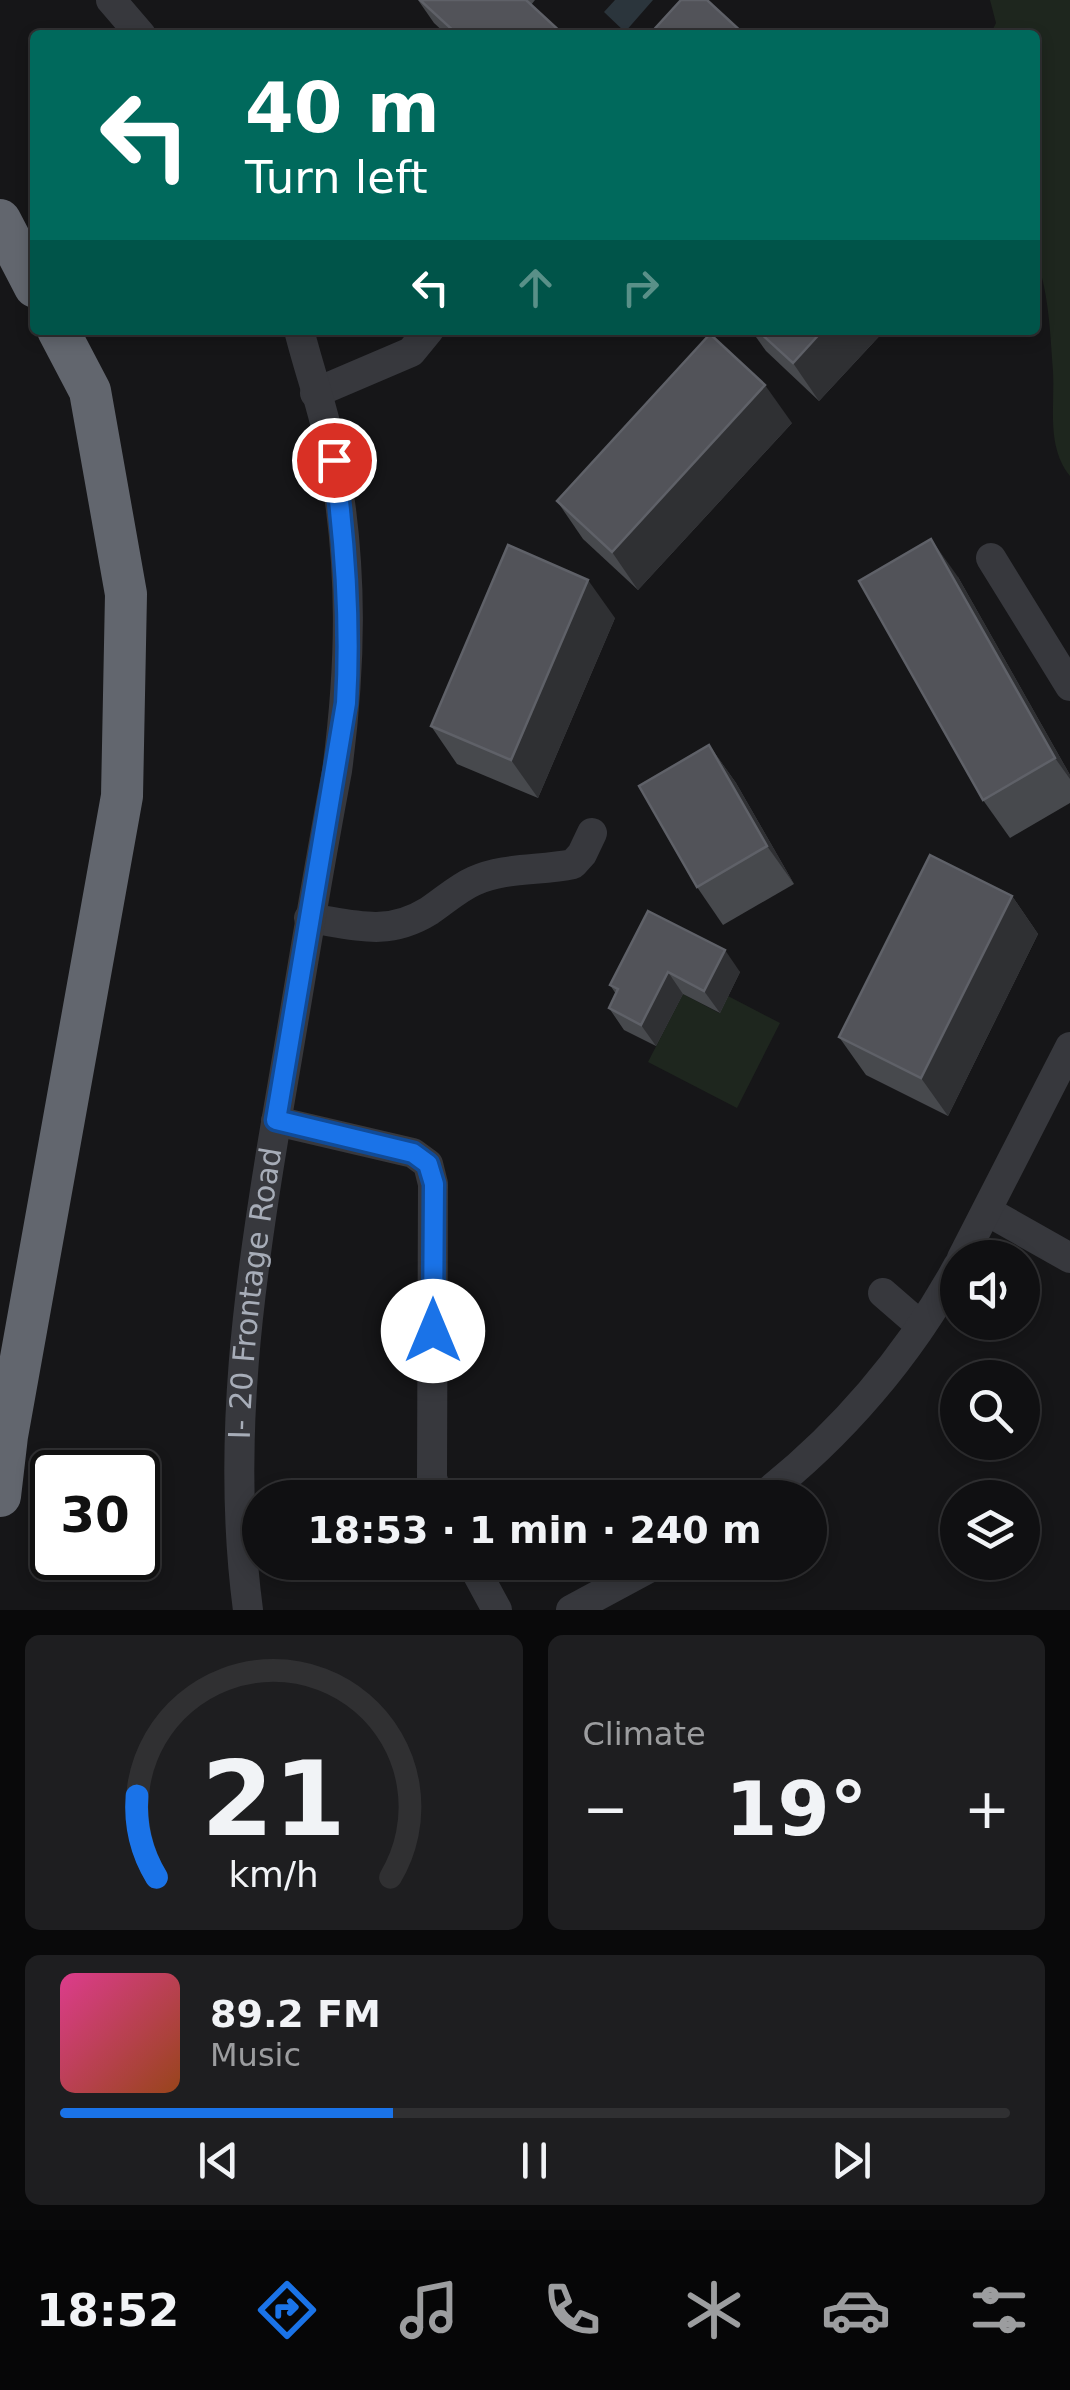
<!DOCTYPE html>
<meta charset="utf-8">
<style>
:root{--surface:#101012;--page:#1e1e20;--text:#f1f3f6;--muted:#9c9d9f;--line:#303032;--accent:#1a73e8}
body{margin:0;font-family:"DejaVu Sans",sans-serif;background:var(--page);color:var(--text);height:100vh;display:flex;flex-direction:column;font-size:38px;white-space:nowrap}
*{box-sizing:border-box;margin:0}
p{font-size:32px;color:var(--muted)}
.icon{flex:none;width:55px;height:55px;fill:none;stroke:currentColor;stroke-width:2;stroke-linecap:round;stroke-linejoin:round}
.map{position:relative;height:1610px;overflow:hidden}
.details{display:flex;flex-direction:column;gap:25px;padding:25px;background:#09090a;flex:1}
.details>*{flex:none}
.guide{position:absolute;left:30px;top:30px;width:1010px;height:305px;border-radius:10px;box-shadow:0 5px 15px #0003,0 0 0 2px var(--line);background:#00695c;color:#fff;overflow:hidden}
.fabs{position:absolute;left:940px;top:1240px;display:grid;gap:20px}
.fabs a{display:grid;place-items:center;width:100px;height:100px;border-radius:50%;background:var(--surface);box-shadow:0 5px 15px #0003,0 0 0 2px var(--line);font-size:50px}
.speed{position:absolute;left:30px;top:1450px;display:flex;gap:20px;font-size:50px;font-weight:700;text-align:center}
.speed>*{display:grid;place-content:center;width:130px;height:130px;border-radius:50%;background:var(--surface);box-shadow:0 5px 15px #0003,0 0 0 2px var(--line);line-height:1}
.speed .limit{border:5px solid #111;border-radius:15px;background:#fff;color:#111}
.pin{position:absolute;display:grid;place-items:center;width:85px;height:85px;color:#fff;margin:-42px;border:5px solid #fff;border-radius:50%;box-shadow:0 2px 10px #0007}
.me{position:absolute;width:110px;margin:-55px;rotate:0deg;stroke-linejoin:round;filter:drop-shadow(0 0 8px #0008)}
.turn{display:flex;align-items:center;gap:35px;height:210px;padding:0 50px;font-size:45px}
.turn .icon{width:130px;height:130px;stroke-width:2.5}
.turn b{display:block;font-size:70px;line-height:85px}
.lanes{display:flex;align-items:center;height:95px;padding:0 50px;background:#0003;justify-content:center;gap:50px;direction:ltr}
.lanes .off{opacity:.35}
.big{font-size:75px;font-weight:600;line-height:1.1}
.details .widget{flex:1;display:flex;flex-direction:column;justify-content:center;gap:15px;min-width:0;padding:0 35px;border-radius:15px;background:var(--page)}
.details .dial{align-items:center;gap:0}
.dial svg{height:260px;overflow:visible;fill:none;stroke:var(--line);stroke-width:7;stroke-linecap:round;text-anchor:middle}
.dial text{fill:var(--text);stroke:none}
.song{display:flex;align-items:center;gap:30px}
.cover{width:120px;height:120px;border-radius:15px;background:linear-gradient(135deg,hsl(330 70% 55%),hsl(20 70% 35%))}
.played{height:10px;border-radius:5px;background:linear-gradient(90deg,var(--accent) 35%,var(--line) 35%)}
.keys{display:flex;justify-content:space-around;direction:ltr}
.heat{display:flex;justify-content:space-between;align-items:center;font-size:55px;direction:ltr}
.details .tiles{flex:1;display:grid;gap:25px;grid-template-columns:1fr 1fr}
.widget:last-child{grid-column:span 2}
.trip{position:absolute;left:242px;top:1480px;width:585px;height:100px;border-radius:50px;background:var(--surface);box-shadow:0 5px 15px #0003,0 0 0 2px var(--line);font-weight:600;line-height:100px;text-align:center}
.menu{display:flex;height:160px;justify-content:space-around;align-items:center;background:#060607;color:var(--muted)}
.menu .icon{width:70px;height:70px}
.menu .selected{color:var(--accent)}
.menu b{font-size:45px;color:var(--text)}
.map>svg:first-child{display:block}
.green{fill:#1e261e}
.water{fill:#2b353c}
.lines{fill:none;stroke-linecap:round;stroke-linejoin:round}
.minor{stroke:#37383d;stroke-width:30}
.highway{stroke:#62666e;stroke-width:42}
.wall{fill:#47494d}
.shaded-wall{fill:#2f3033}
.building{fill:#525359;stroke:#5f6168;stroke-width:2.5}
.route-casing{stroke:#114b97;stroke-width:25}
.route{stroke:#1a73e8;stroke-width:18}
.labels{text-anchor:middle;stroke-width:10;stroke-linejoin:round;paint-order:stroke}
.street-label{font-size:30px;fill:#a7adb8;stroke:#111113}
</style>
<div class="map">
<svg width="1070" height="1610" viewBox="0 0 1070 1610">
<rect width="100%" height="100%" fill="#161618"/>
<g class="green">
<path d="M990 0H1070V476C1046 446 1055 407 1053 371 1050 331 1049 292 1035 255V35H990L996 23Z"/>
<polygon points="683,994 719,1013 728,996 780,1023 737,1108 648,1062"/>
</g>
<polygon class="water" points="615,0 653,0 625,32 604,12"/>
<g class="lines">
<g class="minor">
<polyline points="111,0 141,35"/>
<polyline points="315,393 411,352 429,330"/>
<polyline points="991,558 1070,686"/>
<path d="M309 918C355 925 387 937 429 911 444 901 458 888 474 881 505 867 540 871 573 864L582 854 592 833"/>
<polyline points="276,1121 413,1153 428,1164 433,1184 432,1478 439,1498"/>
<polyline points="987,1211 1070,1258"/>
<polyline points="962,1258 1070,1047"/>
<polyline points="883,1293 921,1326"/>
<path d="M760 1498C840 1436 909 1356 958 1266"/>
<polyline points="471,1562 497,1610"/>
<path id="s1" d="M248 1610C226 1444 249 1281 277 1117 297 1002 315 886 337 771 351 666 353 569 334 464 327 419 310 374 299 330"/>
<polyline points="571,1610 660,1562"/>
</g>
<g class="highway">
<polyline points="0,220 35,287"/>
<polyline points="0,1496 7,1436 122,796 126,594 90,391 58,330"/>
</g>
</g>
<g class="wall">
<polygon points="418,0 535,0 531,5 564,35 447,35 434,23"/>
<polygon points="751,330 885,330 819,401 766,351"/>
<polygon points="792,423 638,590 583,539 557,501"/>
<polygon points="958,577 1070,775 1070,803 1010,838 983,800"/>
<polygon points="615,618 538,798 457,764 431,726"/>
<polygon points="709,745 736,783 794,884 723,925 697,887"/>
<polygon points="1012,896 1038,934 948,1116 866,1075 839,1037"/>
<polygon points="648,911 740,972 720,1013 683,994 656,1046 624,1030 609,1008 616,994 610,985"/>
</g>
<g class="shaded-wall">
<polygon points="823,330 885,330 819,401 793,363"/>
<polygon points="765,385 792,423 638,590 612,552"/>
<polygon points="931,539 958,577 1070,775 1070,779 1055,758"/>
<polygon points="588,580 615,618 538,798 511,760"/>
<polygon points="709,745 736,783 794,884 767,846"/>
<polygon points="1012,896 1038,934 948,1116 921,1078"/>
<polygon points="725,950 740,972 720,1013 704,991"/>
<polygon points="668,972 683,994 656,1046 641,1025"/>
</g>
<g class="building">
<polygon points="420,0 526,0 564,35 458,35"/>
<polygon points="681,0 707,0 745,35 649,35"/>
<polygon points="757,330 823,330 793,363"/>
<polygon points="710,334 765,385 612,552 557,501"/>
<polygon points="931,539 1055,758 983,800 859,581"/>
<polygon points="508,545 588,580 511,760 431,726"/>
<polygon points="709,745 767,846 697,887 639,786"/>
<polygon points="930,855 1012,896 921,1078 839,1037"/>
<polygon points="648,911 725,950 704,991 668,972 641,1025 609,1008 618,989 610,985"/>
</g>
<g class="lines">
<defs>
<path id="route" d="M334 460C345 542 351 621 346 703L276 1120 413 1153 428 1164 434 1184 433 1331"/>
</defs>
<use href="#route" class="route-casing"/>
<use href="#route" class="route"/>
</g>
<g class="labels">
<g class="street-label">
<text dy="10" stroke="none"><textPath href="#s1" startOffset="318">I- 20 Frontage Road</textPath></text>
</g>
</g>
</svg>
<div class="fabs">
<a><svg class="icon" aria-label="sound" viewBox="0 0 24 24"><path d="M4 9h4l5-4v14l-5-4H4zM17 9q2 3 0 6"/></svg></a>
<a><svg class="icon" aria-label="search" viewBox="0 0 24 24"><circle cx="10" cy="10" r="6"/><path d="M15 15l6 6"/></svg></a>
<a><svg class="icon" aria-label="layers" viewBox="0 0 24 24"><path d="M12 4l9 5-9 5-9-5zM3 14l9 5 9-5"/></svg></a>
</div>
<div class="speed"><div class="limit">30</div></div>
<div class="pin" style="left:334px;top:460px;background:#d93025"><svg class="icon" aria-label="arrive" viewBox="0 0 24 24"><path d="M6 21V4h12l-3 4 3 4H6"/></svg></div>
<svg class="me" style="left:433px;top:1331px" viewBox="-20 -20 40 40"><circle r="19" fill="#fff"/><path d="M0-13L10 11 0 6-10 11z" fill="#1a73e8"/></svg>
<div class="trip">18:53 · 1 min · 240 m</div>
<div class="guide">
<div class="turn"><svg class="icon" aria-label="left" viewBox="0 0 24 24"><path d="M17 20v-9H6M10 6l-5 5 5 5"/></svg><div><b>40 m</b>Turn left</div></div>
<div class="lanes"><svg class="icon" aria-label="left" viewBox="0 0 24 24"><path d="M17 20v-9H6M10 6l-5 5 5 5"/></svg><svg class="icon off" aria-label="ahead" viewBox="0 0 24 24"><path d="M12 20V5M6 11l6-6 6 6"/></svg><svg class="icon off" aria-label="right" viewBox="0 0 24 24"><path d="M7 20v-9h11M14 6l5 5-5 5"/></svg></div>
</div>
</div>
<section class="details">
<div class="tiles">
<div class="widget dial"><svg viewBox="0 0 100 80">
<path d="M14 69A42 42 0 1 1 86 69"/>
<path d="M14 69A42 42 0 0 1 8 44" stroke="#1a73e8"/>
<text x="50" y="56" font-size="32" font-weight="700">21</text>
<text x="50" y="72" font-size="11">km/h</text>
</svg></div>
<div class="widget"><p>Climate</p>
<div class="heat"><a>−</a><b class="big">19°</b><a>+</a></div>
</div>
<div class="widget">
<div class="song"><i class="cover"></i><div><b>89.2 FM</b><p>Music</p></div></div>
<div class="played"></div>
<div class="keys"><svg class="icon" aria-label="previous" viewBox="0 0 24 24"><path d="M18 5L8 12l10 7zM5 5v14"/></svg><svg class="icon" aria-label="pause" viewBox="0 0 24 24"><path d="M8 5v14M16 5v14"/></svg><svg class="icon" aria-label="next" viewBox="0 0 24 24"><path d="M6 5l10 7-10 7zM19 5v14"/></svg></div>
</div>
</div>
</section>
<nav class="menu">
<b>18:52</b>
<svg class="icon selected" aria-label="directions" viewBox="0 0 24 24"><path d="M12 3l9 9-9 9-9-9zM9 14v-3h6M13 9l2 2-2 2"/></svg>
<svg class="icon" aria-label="music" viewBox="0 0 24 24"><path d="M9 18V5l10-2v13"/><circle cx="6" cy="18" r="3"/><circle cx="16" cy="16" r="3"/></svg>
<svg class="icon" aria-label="phone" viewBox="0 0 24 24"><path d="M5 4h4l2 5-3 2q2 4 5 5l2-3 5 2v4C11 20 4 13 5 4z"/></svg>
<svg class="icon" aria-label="climate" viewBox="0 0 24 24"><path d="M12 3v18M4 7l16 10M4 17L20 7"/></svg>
<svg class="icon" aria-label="car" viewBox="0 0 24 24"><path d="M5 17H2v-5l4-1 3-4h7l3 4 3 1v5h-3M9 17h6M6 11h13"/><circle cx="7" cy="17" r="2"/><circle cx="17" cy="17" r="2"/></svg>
<svg class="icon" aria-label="filters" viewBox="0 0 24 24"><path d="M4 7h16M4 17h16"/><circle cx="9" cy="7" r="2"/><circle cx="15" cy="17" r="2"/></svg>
</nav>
